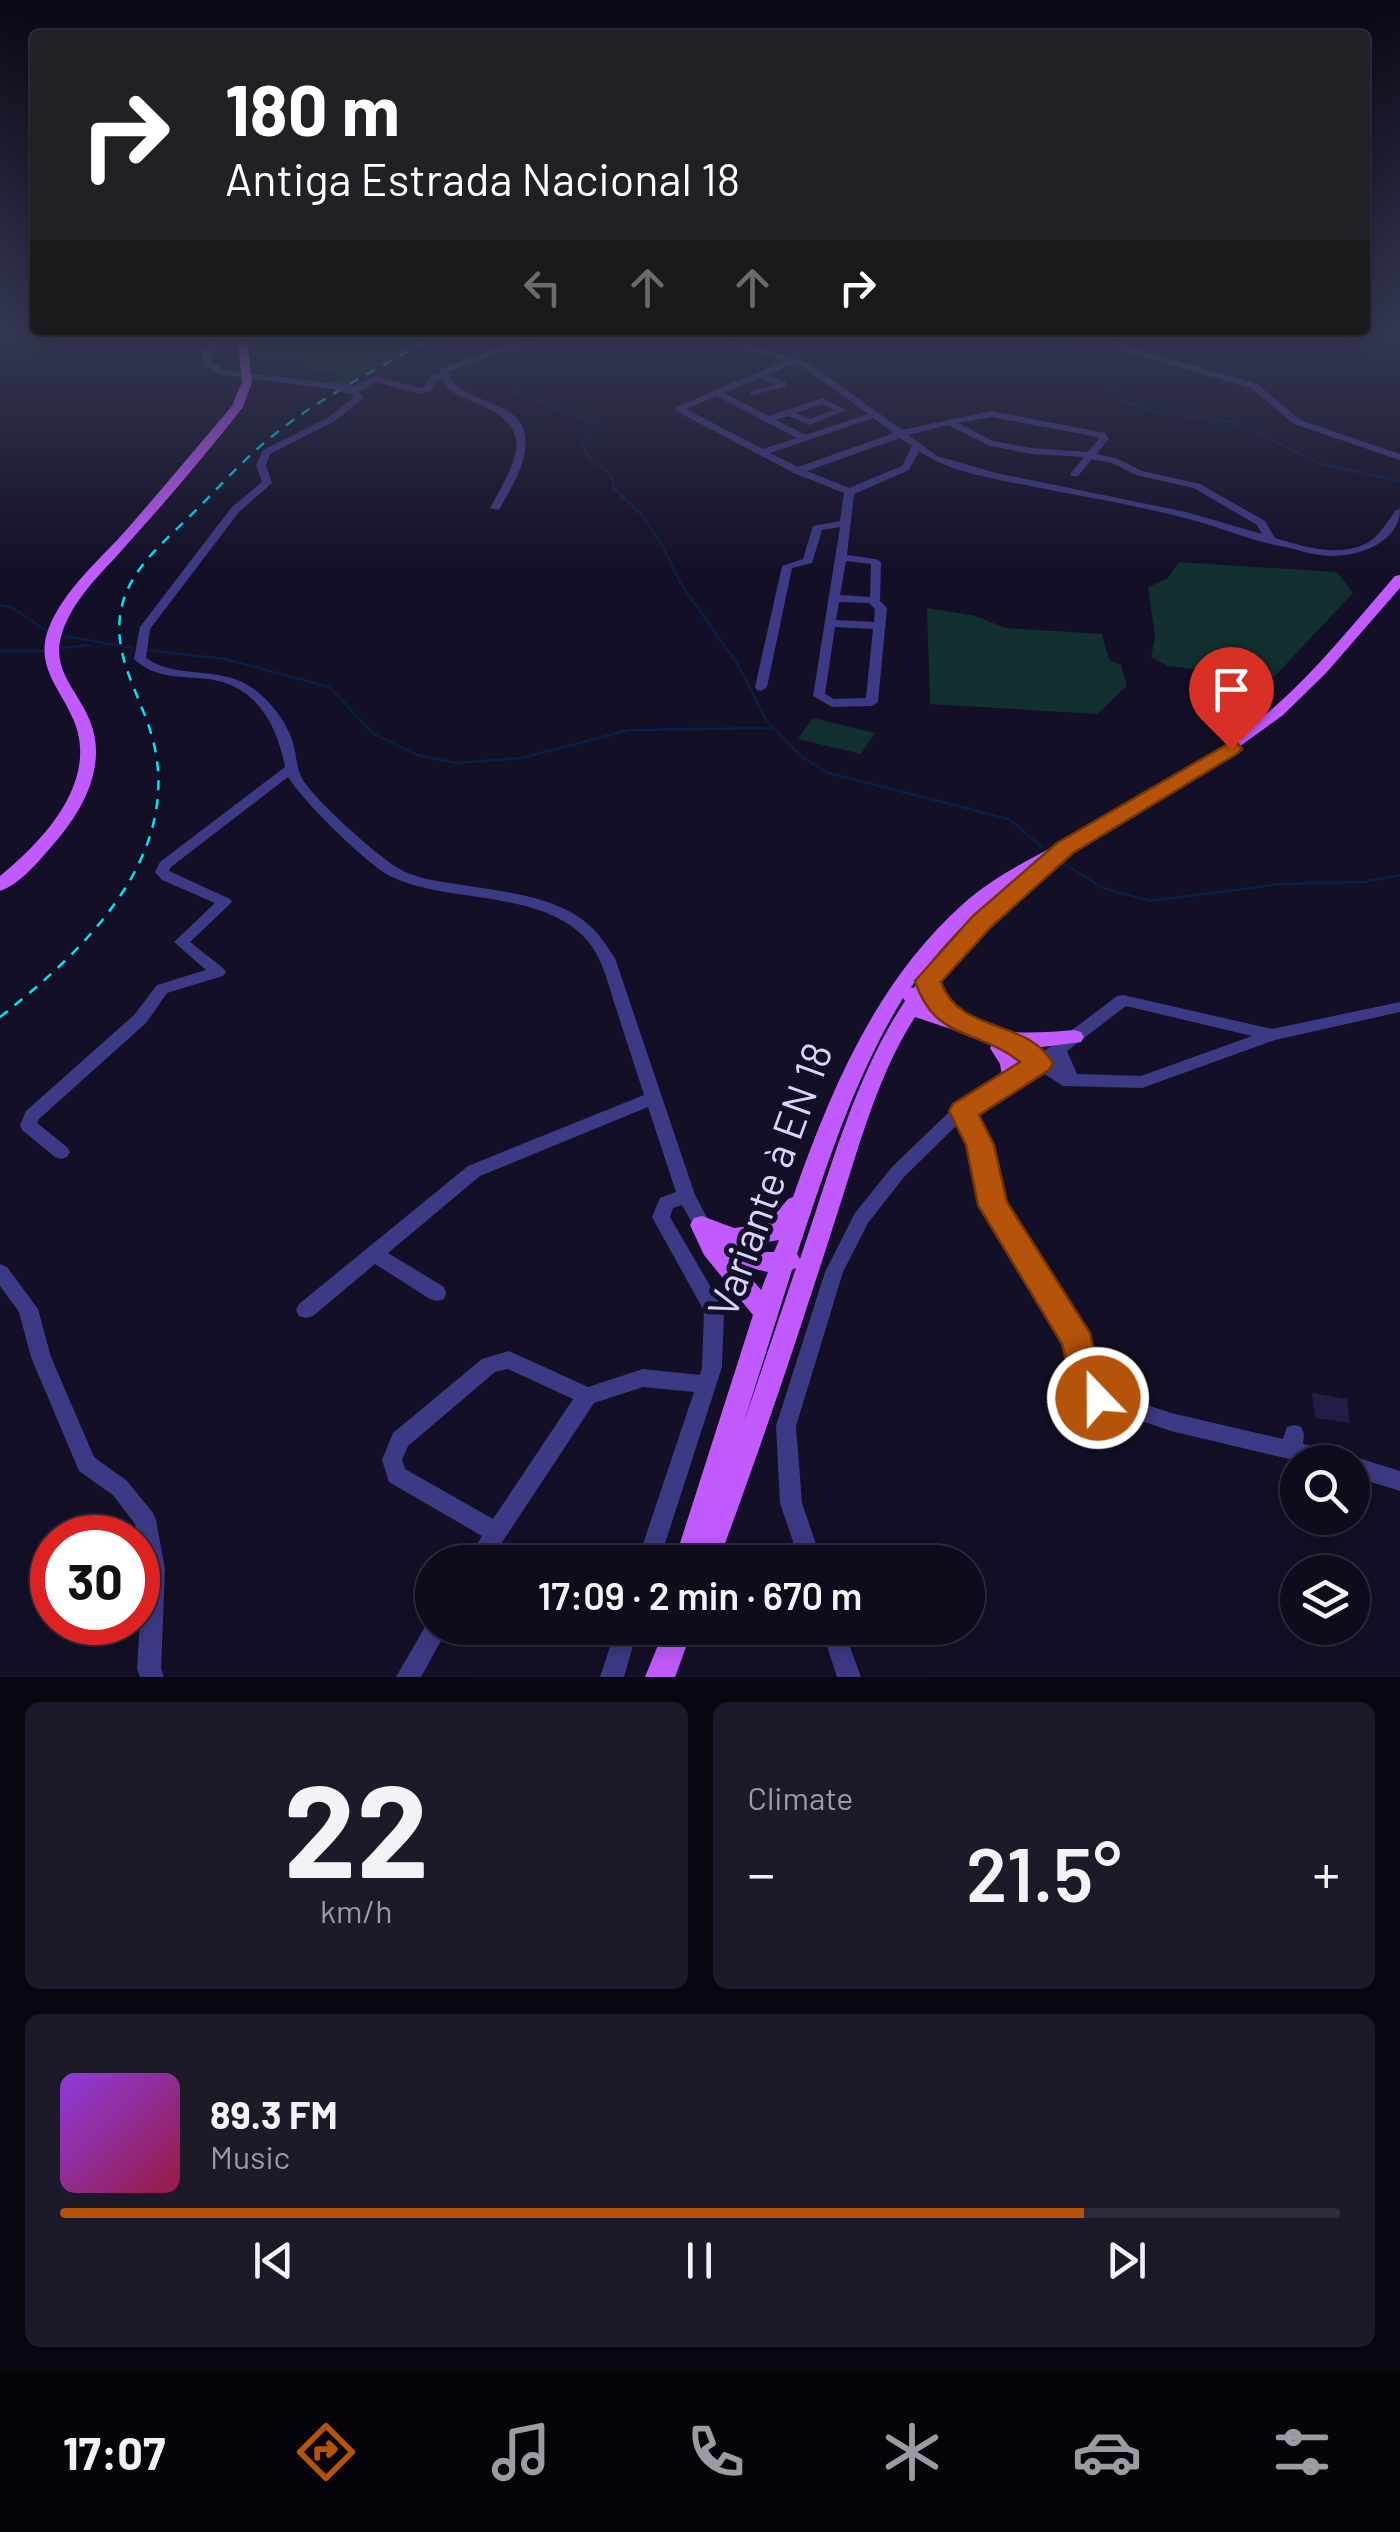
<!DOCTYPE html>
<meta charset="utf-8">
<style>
:root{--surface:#0e0b1c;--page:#1c1929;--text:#f1f3f6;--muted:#9b9ba3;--line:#2e2b3b;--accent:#b45309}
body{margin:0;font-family:Barlow,sans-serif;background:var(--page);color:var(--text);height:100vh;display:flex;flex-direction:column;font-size:38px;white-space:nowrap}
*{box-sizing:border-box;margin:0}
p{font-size:32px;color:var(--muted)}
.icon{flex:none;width:55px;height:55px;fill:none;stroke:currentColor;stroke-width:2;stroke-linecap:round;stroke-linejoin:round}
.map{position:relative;height:1677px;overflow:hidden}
.details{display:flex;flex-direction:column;gap:25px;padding:25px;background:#08060f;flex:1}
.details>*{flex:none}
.hud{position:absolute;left:30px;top:30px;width:1340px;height:305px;border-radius:10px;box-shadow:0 5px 25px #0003,0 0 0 2px var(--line);background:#202124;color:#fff;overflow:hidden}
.tools{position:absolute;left:1280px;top:1445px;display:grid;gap:20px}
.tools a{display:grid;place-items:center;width:90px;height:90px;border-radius:50%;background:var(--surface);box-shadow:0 5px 25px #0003,0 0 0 2px var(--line);font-size:50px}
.speed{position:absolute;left:30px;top:1515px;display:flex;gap:20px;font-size:50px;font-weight:700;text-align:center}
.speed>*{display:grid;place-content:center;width:130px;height:130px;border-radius:50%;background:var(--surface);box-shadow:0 5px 25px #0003,0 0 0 2px var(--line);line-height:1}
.speed .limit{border:15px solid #d22;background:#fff;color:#111}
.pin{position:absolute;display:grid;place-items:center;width:85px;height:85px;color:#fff;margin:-102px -42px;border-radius:50% 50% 50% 0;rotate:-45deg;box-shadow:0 0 10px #0007}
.pin .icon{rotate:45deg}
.me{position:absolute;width:110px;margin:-55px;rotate:338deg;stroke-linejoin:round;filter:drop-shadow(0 0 8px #0008)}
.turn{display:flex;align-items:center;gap:35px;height:210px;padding:0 30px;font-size:45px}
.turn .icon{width:130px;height:130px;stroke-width:2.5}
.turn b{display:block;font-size:70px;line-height:85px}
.lanes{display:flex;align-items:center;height:95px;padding:0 30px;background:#0003;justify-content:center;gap:50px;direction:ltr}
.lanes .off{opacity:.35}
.big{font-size:75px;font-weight:600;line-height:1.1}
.details .card{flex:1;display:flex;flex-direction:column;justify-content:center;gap:15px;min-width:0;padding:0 35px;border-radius:15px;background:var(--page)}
.details .dial{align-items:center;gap:0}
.dial b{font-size:130px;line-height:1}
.song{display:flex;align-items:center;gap:30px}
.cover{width:120px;height:120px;border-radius:15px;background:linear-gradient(135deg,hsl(270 70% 55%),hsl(340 70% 35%))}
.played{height:10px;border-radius:5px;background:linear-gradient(90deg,var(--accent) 80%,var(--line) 80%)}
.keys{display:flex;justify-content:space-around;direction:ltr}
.heat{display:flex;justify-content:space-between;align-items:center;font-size:55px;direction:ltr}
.details .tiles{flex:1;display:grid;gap:25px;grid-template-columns:1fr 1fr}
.card:last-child{grid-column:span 2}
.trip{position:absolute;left:415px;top:1545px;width:570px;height:100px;border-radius:50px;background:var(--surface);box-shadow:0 5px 25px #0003,0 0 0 2px var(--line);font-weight:600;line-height:100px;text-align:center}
.menu{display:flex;height:160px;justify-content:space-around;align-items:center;background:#06040b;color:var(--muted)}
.menu .icon{width:70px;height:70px}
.menu .selected{color:var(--accent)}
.menu b{font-size:45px;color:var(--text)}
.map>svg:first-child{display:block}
.green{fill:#12302f}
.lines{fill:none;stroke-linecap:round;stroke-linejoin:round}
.stream{stroke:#0a1f44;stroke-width:2.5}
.building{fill:#241b47}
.minor{fill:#3d3a85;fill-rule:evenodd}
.major{fill:#c25bff;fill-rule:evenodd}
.rail{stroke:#00e5ff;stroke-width:2.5;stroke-dasharray:10 9;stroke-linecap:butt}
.minor-bridge{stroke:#3d3a85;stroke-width:9}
.route{fill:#b45309;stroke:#753606;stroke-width:2.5}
.labels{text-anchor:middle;stroke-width:10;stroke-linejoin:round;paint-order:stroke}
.near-street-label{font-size:42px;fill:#d9d4ff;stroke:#130f26}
</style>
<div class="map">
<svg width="1400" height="1677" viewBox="0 0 1400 1677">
<rect width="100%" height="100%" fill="#130f26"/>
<g class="green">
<polygon points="249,335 416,344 345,385 331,383 340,374 309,368 293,359 252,356"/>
<polygon points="1179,562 1337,572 1353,593 1272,679 1168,666 1151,657 1155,637 1148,587 1167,579"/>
<polygon points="927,608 976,616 1005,628 1102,634 1109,660 1121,665 1127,686 1097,714 930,704"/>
<polygon points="813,718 875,733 861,754 798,739"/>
</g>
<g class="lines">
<g class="stream">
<polyline points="503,335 514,353 514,391 595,424 581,444 590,458 611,475 614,488 640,513 660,541 681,584 738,665 766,720 802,757 828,773 1009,819 1042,847"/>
<polyline points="1029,335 1087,368 1125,402 1157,412 1233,422 1322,464 1400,481"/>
<polyline points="0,605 13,608 50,633"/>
<polyline points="64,636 132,648"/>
<polyline points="61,648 90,645"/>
<polyline points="147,650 225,659 329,687 374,734 417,755 456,763 522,758 629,730 772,728"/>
<polyline points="0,651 43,651"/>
<polyline points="1061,862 1103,888 1150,901 1279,884 1363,882 1400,875"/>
</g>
</g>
<polygon class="building" points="1312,1393 1347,1399 1350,1423 1315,1418"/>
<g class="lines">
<g class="minor">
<polygon points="215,335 223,335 209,354 213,362 223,370 339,384 343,387 339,390 218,374 206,365 201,354"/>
<path d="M552 335H568L503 352 448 372C455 389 468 393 484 400 496 405 511 410 519 421 538 448 512 486 499 510L490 508C517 458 539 428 473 402 460 396 448 392 442 379L436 380 431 391 421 394 376 382 359 392 363 397 362 399 335 421 270 454 266 465 272 483 239 512 150 629 146 658C180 682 225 662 260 694 274 706 288 725 293 743 297 756 296 769 303 780 316 801 376 855 398 868 414 878 436 881 456 884 502 892 564 895 597 933 604 941 609 950 615 958L695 1195 711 1225 708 1230 702 1232 696 1230 682 1205 673 1208 670 1217 724 1310 722 1367 659 1562H637L694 1392 643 1387 594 1403 489 1562H466L482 1536 389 1482 382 1460 393 1433 482 1359 509 1351 588 1387 643 1369 700 1375 702 1367 704 1311 652 1217 660 1198 676 1192 648 1107 480 1176 388 1253 444 1287 446 1293 444 1299 437 1301 430 1299 375 1264 313 1316 306 1318 299 1316 296 1310 299 1304 468 1166 644 1095C635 1066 625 1037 616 1008 608 984 603 958 586 939 540 889 450 904 392 877 367 865 303 801 288 777L171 867 169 871 230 899 232 902 190 942 223 968 226 972 223 976 167 993 146 1023 39 1119 37 1123 67 1147 70 1152 67 1157 61 1159 55 1157 22 1130 20 1125 26 1111 134 1015 157 985 206 970 174 942 215 903 162 880 155 872 160 862 285 767C277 724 256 685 208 679 182 676 155 679 134 659L140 627 231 508 262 482 256 465 263 450 329 417 354 397 349 390 350 388 375 376 421 388 424 387 430 376 440 374V369L497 348ZM508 1369 573 1399 493 1519 405 1469 402 1460 408 1446 495 1372Z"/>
<path d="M702 335H716L809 363 902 430 991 411 1105 433 1109 439 1096 454 1118 459 1142 471 1200 484 1265 521 1275 538C1303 546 1334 557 1363 545 1378 539 1387 522 1396 510L1400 509C1400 542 1360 556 1332 556 1313 556 1298 549 1280 546 1249 540 1217 526 1185 518 1131 504 1075 495 1020 484 989 478 945 470 919 451L909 470 854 494 847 555 876 559 881 562 880 601 887 608 878 702 872 706 832 707 813 696 840 527 822 530 812 563 792 568 767 687 761 691 757 690 755 687 782 566 803 559 813 526 840 521 844 493 794 473 676 411V407L785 361ZM793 364 803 367 868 414 806 435 776 420 788 416 810 425 846 410 823 398 769 416 724 393 760 378 775 384 750 392V396L786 386V382L767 375ZM717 396 797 438 763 449 686 409ZM822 404 834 410 810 419 796 413ZM991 417 1098 437 1099 439 1088 452 1032 448 993 441 958 423ZM873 418 894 433 798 467 770 453ZM948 425 990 446 1032 454 1084 457 1070 474 1072 476H1078L1092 459 1112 463 1136 475 1194 488 1257 525 1262 534 1186 512 996 473 937 456 908 435ZM900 438 912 446 902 466 849 488 807 471ZM846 561 871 564 870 597 840 595ZM839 602 869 603 875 609 874 622 836 620ZM835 627 873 629 866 698 834 699 825 694Z"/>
<polygon points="1118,335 1129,335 1121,340 1131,348 1257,384 1300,420 1400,454 1400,460 1294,424 1251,388 1125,352 1111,340"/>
<path d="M1123 995 1272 1029 1400 1002V1012L1275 1040 1142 1088 1063 1086 1040 1071 973 1114 989 1145 1002 1204 1028 1250 1061 1291 1088 1343 1094 1377 1105 1391 1171 1413 1283 1439 1287 1427 1294 1425 1301 1427 1304 1434 1303 1444 1340 1452 1348 1458 1352 1456 1400 1471V1491L1352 1476V1462H1302L1171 1431 1091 1404 1075 1380 1068 1344 1047 1303 1014 1260 984 1205 971 1145 960 1122 904 1177 868 1223 843 1272 796 1426 802 1503 822 1562H800L780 1503 776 1426 825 1272 855 1213 892 1167 950 1111 1034 1059 1117 996ZM1126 1006 1252 1036 1141 1076 1077 1074 1067 1051Z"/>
<polygon points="0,1264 7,1267 38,1309 51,1357 94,1457 127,1481 153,1513 156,1520 165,1569 161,1669 164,1677 140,1677 137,1669 143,1569 135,1524 113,1495 79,1471 31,1357 19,1312 0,1286"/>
<polygon points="432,1619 432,1628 448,1628 421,1677 396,1677 429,1620"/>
<polygon points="616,1628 638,1628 624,1677 600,1677"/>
<polygon points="821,1628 843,1628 861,1677 837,1677"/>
</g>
<g class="major">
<path d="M237 335H247L252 382 243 407C207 453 169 498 130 541 107 568 79 592 65 625 45 672 82 690 93 730 105 773 79 816 51 847 38 862 20 884 0 891V876C43 841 99 782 74 721 61 689 35 667 48 630 63 590 100 560 128 528 163 488 197 447 232 406L242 382Z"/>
<path d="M1400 575V588L1326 673 1283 715 1196 778 1064 855 944 973 938 982C956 1041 1025 1034 1074 1030L1081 1032 1084 1037 1081 1042 1034 1048 1050 1063 1047 1068 1040 1071 1014 1054C1021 1064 1025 1077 1018 1088L1011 1091 1004 1088 1000 1064 990 1048 993 1043 915 1017C874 1081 856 1159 832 1230 796 1342 759 1453 718 1562H674L753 1315 704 1255 690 1225 694 1218 702 1216 734 1228 767 1224 788 1199 793 1197C831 1089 876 982 963 904 993 877 1030 859 1066 840 1099 822 1133 803 1165 784 1202 761 1238 738 1271 710 1317 670 1355 622 1395 576ZM1019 880 930 963 914 988 911 987C942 946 975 908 1019 880ZM903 998 905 1001C854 1078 830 1172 800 1259L797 1254C827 1165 854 1078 903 998ZM779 1240 774 1252H762L741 1246ZM741 1266 768 1272 761 1290ZM796 1268 743 1425 792 1270Z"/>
<polygon points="665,1628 693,1628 675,1677 645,1677"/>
</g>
<path class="rail" d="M0 1017C85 950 187 853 151 733 138 690 109 650 123 602 133 567 163 543 188 518 217 490 243 459 275 434 325 394 383 366 438 335"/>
<polyline class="minor-bridge" points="339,387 353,390"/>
</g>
<linearGradient id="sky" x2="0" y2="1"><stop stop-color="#0a0815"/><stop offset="0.59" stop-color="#333752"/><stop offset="1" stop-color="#333752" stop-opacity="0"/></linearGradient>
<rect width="1400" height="570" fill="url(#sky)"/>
<path class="route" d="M1231 742 1238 744 1242 749 1238 753 1073 853 991 927 941 982C959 1034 1027 1018 1053 1063L1049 1070 979 1115 994 1145 1007 1202 1090 1333 1100 1375 1115 1398 1110 1409 1098 1413 1086 1409 1073 1391 1062 1344 978 1205 966 1145 949 1111 953 1104 1020 1062C978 1028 935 1042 915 981L973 916 1057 843Z"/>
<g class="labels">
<g class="near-street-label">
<text transform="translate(770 1180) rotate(-70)" y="15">Variante à EN 18</text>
</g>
</g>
</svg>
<div class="tools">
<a><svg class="icon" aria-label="search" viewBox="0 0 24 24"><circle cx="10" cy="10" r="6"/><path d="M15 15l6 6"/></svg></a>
<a><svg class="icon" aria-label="layers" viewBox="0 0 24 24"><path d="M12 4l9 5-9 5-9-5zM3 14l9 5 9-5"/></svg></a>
</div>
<div class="speed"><div class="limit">30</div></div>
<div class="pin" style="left:1231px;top:749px;background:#d93025"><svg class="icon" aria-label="arrive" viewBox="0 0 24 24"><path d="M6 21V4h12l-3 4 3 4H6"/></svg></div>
<svg class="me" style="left:1098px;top:1398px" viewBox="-20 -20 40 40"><circle r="17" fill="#b45309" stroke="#fff" stroke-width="3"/><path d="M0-11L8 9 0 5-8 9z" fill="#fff"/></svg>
<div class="trip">17:09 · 2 min · 670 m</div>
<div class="hud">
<div class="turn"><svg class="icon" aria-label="right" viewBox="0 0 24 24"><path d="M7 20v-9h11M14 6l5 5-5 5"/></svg><div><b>180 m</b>Antiga Estrada Nacional 18</div></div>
<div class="lanes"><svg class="icon off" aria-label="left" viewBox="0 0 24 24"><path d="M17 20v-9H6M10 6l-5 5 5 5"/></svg><svg class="icon off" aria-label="ahead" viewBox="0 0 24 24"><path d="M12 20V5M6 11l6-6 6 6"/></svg><svg class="icon off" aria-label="ahead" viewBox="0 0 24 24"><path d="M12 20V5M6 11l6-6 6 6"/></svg><svg class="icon" aria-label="right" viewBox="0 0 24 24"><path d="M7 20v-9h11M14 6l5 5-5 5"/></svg></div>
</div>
</div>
<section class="details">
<div class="tiles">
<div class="card dial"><b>22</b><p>km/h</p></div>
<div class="card"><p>Climate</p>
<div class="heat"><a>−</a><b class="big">21.5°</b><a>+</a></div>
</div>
<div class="card">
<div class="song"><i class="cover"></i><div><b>89.3 FM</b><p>Music</p></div></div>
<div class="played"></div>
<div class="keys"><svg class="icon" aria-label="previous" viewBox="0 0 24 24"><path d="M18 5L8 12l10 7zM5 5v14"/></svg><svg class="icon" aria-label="pause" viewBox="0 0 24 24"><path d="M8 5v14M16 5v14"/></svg><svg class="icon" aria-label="next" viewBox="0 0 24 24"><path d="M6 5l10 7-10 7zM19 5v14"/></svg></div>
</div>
</div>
</section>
<nav class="menu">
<b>17:07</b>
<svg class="icon selected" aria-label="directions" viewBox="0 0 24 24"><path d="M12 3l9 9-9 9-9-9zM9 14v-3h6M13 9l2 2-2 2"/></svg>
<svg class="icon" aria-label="music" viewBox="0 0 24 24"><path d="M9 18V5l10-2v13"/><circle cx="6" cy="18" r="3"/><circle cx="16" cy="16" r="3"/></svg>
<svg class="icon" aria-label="phone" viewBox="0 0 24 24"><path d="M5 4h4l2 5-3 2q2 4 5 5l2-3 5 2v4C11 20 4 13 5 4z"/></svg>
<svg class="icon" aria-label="climate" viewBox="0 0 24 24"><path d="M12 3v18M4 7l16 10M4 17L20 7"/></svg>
<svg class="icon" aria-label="car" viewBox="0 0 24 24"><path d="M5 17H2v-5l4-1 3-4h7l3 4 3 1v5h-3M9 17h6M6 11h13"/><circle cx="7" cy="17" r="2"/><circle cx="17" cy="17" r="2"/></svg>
<svg class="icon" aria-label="filters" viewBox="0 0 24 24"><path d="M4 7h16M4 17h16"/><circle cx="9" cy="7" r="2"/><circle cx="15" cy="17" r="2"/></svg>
</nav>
